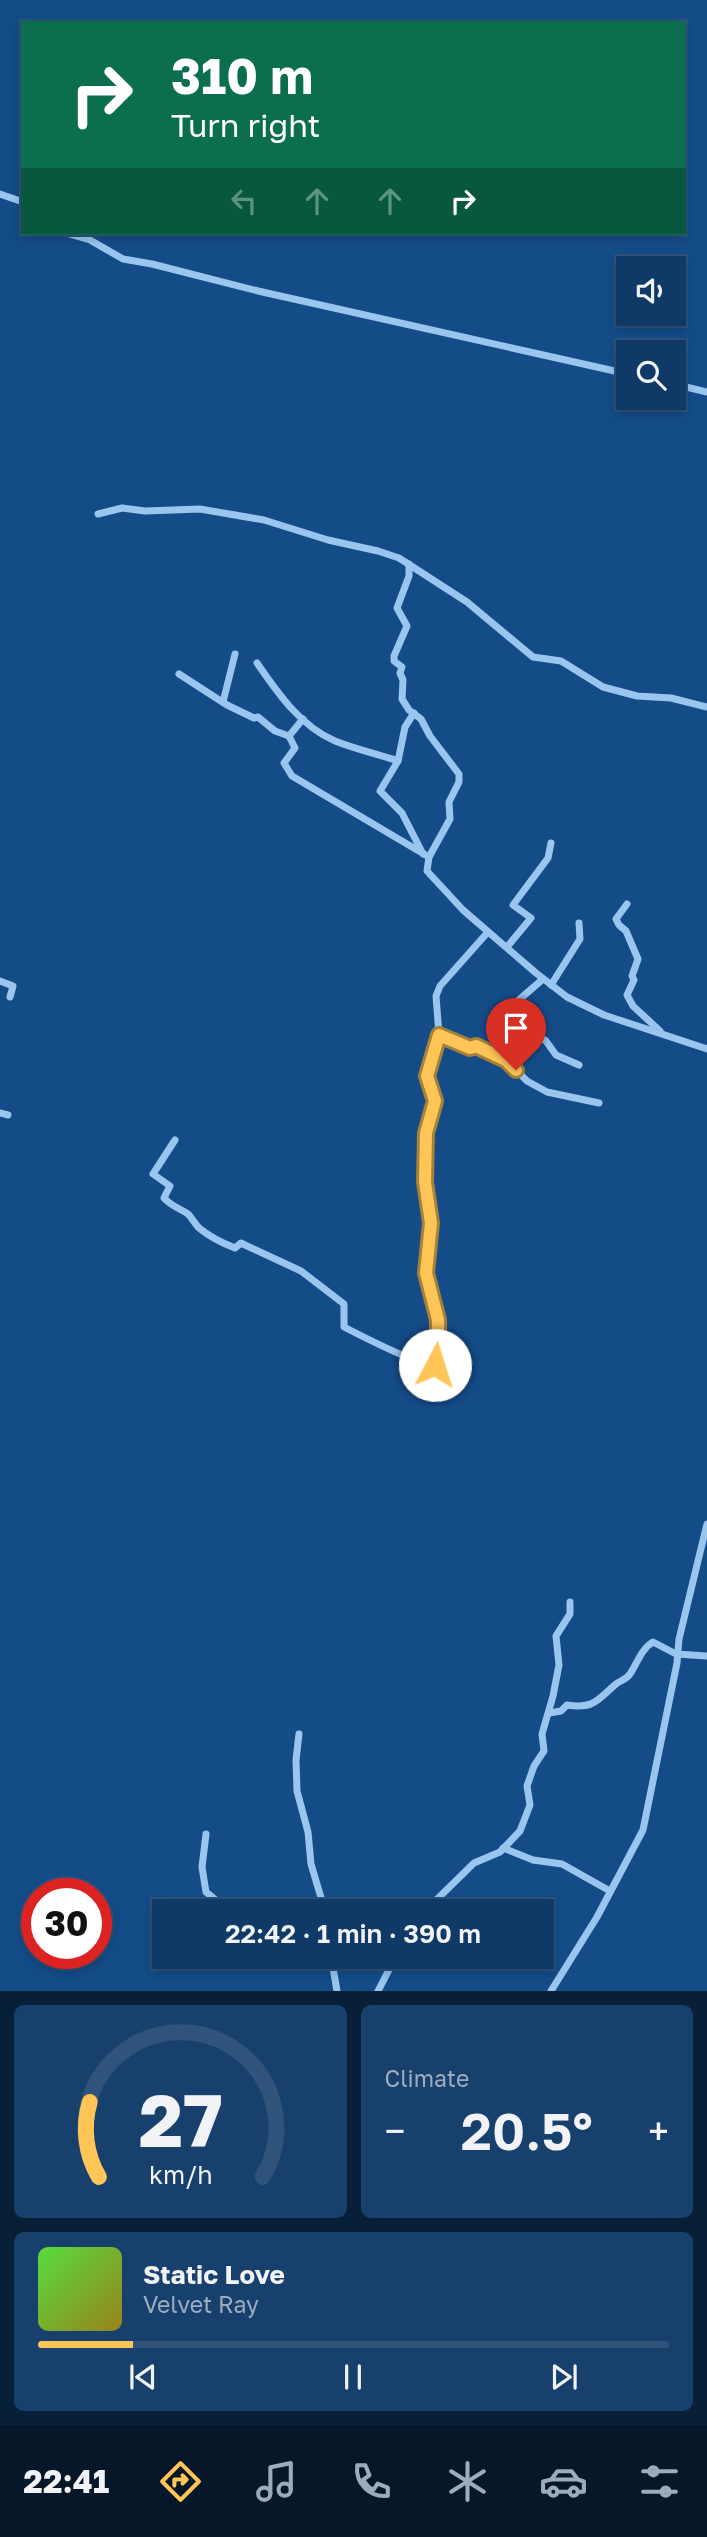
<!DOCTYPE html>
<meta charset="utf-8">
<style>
:root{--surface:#0f3966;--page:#18406c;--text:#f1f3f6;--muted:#9bacbf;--line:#2f537a;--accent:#ffc657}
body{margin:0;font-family:"Golos Text",sans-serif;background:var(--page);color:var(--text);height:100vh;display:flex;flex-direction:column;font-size:26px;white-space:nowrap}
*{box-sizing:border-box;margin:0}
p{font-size:23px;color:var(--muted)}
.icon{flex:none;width:38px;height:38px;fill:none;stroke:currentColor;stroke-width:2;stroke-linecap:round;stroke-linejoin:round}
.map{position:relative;height:1991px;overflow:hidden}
.details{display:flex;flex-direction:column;gap:14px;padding:14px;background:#081f38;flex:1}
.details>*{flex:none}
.hud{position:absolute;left:21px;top:21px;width:665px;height:214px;border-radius:0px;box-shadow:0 4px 10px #0003,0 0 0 2px var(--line);background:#0b6e4f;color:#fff;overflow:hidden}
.fabs{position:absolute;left:616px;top:256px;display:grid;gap:14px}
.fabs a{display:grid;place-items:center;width:70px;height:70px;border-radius:0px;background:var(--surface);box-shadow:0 4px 10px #0003,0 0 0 2px var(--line);font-size:35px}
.speed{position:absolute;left:21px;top:1878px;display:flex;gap:14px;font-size:35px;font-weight:700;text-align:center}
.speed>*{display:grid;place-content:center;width:91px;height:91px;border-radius:50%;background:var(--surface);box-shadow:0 4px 10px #0003,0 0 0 2px var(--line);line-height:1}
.speed .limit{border:10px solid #d22;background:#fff;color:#111}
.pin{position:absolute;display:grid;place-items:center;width:60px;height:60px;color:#fff;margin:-72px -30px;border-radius:50% 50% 50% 0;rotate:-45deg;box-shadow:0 0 7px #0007}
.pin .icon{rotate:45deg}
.me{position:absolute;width:77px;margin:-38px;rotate:5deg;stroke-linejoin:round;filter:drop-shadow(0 0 5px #0008)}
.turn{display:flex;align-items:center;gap:24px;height:147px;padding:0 35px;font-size:32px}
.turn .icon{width:91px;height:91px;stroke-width:2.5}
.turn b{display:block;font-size:49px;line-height:60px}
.lanes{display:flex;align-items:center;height:66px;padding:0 35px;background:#0003;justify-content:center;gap:35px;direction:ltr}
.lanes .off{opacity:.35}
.big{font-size:52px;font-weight:600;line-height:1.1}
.details .tile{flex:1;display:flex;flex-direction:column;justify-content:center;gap:10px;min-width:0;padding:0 24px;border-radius:10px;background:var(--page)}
.details .dial{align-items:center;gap:0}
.dial svg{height:182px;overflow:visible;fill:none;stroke:var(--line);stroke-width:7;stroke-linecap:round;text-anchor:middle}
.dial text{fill:var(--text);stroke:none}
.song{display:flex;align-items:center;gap:21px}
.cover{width:84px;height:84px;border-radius:10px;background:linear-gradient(135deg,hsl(110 70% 55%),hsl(50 70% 35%))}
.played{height:7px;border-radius:4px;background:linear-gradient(90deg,var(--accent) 15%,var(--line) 15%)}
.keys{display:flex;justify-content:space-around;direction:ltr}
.heat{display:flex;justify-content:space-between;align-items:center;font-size:38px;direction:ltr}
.details .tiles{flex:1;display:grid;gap:14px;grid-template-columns:1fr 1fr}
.tile:last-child{grid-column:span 2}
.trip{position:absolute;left:152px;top:1899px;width:402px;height:70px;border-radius:0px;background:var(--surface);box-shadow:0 4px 10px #0003,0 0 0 2px var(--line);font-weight:600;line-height:70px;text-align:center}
.tabs{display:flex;height:112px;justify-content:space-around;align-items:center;background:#061729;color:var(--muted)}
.tabs .icon{width:49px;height:49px}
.tabs .current{color:var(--accent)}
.tabs b{font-size:32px;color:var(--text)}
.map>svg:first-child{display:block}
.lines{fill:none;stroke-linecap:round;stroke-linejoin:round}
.street{stroke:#99c5ef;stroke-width:7}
.route-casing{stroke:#a68139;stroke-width:18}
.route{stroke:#ffc657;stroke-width:12}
</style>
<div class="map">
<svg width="707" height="1991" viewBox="0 0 707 1991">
<rect width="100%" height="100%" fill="#144c88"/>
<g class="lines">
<g class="street">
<polyline points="0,194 23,202"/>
<polyline points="66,233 90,240 123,259 152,264 258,291 628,374"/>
<polyline points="674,384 707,392"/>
<polyline points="98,514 122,508 145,511 200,509 264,520 328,540 378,551 399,558 467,602 533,657 561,661 603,687 637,696 671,698 707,707"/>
<polyline points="409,564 409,576 397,608 407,626 394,656 394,661 402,667 400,673 403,680 402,699 409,710 421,719 430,736 459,774 459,782 449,802 450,819 429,857 427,871 463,910 536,973 567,997 604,1015 707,1049"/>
<path d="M257 663C277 692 300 726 335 741 355 749 377 754 398 761"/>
<polyline points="179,674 227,705 254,718 258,717 275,731 289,736"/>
<polyline points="223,702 235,654"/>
<polyline points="414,713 405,727 398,761 380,791 402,813 423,854"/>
<polyline points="303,719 289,736 295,748 284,763 292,776 429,857"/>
<polyline points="627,904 616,919 619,925 626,931 638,959 632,976 634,980 627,995 633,1006 660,1031"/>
<polyline points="488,932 440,986 436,996 439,1035 470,1048 476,1046 506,1060 527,1081 547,1092 599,1103"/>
<polyline points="507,947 531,918 513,905 548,858 551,843"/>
<polyline points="543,979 513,1005 508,1015 546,1041 556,1055 579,1065"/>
<polyline points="0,981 13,986 10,997"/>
<polyline points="551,985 580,939 579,923"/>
<polyline points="0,1113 8,1115"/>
<path d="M175 1140 153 1174 170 1186 164 1198C171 1206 179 1208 188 1214 192 1218 195 1224 199 1228 210 1237 222 1243 235 1248L241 1243 245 1245 301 1271 344 1304V1327C373 1342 401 1356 432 1367L436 1360 438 1320 426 1273 431 1223 425 1182 426 1133 435 1101 427 1076 439 1035"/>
<path d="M549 1713 561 1711 567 1705C595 1709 597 1700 616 1684 621 1680 626 1680 630 1674 637 1664 641 1649 653 1642L676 1654 707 1656"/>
<polyline points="299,1734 296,1760 297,1791 308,1832 311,1864 325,1911"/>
<polyline points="206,1834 202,1867 206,1892 229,1911"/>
<polyline points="503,1848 533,1860 562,1864 610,1891"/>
<polyline points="425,1911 474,1863 500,1852 520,1831 530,1805 527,1786 534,1766 544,1751 542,1734 553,1696 559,1665 556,1636 570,1614 570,1602"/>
<polyline points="331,1956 337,1991"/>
<polyline points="378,1991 396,1956"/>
<polyline points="551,1991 597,1917 643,1830 677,1663 679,1639 707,1524"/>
</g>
</g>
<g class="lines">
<defs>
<polyline id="route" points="435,1365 438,1345 438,1320 426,1273 431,1223 425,1182 426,1133 435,1101 427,1076 439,1035 470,1048 476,1046 506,1060 516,1070"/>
</defs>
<use href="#route" class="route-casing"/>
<use href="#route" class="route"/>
</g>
</svg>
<div class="fabs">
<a><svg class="icon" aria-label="sound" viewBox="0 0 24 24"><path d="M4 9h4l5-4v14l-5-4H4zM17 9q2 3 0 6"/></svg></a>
<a><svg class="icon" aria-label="search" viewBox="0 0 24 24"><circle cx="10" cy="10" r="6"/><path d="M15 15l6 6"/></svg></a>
</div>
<div class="speed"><div class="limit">30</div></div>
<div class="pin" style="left:516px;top:1070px;background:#d93025"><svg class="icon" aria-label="arrive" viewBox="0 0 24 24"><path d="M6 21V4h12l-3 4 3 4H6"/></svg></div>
<svg class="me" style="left:435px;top:1365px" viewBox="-20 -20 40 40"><circle r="19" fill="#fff"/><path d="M0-13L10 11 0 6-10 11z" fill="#ffc657"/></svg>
<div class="trip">22:42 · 1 min · 390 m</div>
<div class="hud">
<div class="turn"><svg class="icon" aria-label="right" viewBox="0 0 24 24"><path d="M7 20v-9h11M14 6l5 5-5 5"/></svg><div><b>310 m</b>Turn right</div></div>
<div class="lanes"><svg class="icon off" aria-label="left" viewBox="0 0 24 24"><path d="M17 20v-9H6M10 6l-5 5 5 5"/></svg><svg class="icon off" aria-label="ahead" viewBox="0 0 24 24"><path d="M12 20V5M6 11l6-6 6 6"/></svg><svg class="icon off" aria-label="ahead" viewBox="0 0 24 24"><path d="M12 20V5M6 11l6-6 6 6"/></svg><svg class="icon" aria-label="right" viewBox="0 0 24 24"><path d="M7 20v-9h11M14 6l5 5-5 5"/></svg></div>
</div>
</div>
<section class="details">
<div class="tiles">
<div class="tile dial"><svg viewBox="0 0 100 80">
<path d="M14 69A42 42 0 1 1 86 69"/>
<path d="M14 69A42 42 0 0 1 10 36" stroke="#ffc657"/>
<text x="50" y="56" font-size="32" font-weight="700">27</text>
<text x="50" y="72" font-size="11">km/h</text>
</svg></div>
<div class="tile"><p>Climate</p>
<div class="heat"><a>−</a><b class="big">20.5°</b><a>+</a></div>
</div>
<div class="tile">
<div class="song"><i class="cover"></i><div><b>Static Love</b><p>Velvet Ray</p></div></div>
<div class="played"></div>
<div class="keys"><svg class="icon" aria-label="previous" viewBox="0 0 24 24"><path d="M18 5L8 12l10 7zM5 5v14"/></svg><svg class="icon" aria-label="pause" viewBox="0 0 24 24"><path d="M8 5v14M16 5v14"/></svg><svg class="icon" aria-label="next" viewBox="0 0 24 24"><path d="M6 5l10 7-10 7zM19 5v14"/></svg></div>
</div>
</div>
</section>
<nav class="tabs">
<b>22:41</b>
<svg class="icon current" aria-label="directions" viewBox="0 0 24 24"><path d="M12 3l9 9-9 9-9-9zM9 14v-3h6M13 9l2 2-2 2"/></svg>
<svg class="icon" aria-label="music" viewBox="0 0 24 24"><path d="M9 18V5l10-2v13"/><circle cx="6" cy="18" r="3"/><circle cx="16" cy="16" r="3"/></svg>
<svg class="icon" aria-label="phone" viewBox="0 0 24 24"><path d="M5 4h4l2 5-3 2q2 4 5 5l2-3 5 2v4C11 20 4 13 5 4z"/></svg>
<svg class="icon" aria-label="climate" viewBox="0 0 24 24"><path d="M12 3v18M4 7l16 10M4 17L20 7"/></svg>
<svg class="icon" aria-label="car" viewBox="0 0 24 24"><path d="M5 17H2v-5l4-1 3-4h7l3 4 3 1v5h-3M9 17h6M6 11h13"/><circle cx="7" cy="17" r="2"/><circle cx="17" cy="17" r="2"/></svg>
<svg class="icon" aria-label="filters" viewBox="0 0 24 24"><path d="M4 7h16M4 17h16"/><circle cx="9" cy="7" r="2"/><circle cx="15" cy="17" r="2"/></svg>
</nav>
